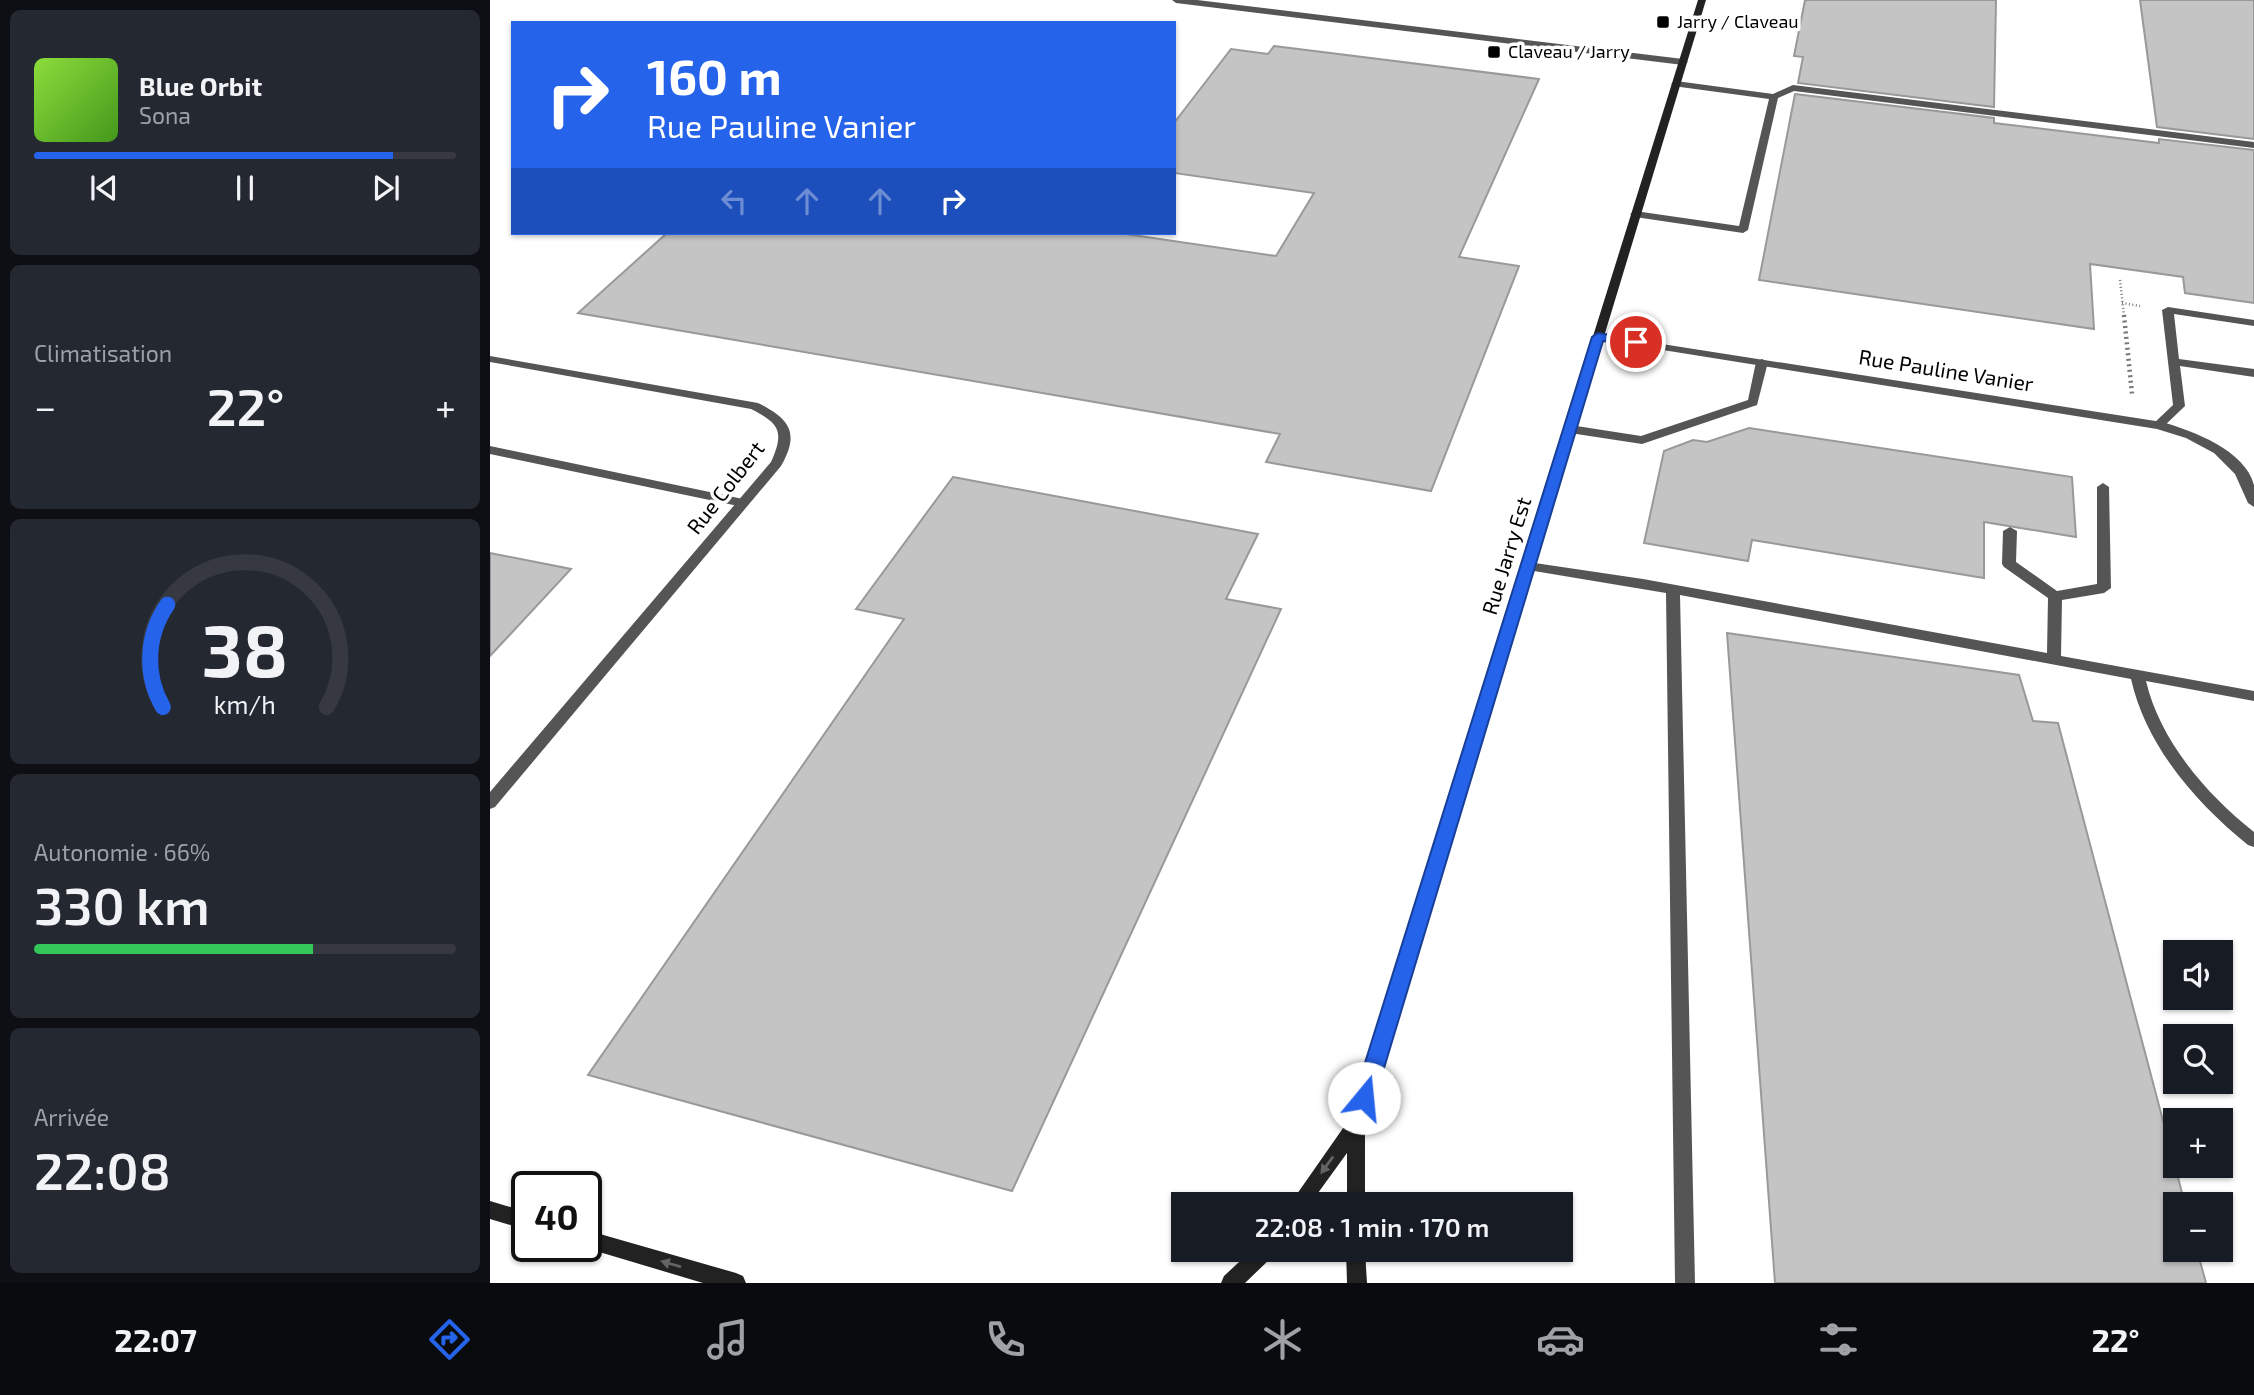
<!DOCTYPE html>
<html lang="fr">
<meta charset="utf-8">
<style>
:root{--surface:#171b24;--page:#242831;--text:#f1f3f6;--muted:#9ea1a6;--line:#363941;--accent:#2563eb}
body{margin:0;font-family:"Exo 2",sans-serif;background:var(--page);color:var(--text);height:100vh;display:flex;flex-direction:column;font-size:26px;white-space:nowrap}
*{box-sizing:border-box;margin:0}
p{font-size:23px;color:var(--muted)}
.icon{flex:none;width:38px;height:38px;fill:none;stroke:currentColor;stroke-width:2;stroke-linecap:round;stroke-linejoin:round}
.map{position:relative;flex:1;overflow:hidden}
.sheet{display:flex;flex-direction:column;gap:10px;padding:10px;background:#0d0f14;width:490px}
.sheet>*{flex:none}
.hud{position:absolute;left:21px;top:21px;width:665px;height:214px;border-radius:0px;box-shadow:0 2px 5px #0004;background:#2563eb;color:#fff;overflow:hidden}
.tools{position:absolute;left:1673px;top:940px;display:grid;gap:14px}
.tools a{display:grid;place-items:center;width:70px;height:70px;border-radius:0px;background:var(--surface);box-shadow:0 2px 5px #0004;font-size:35px}
.speed{position:absolute;left:21px;top:1171px;display:flex;gap:14px;font-size:35px;font-weight:700;text-align:center}
.speed>*{display:grid;place-content:center;width:91px;height:91px;border-radius:50%;background:var(--surface);box-shadow:0 2px 5px #0004;line-height:1}
.speed .limit{border:4px solid #111;border-radius:10px;background:#fff;color:#111}
.pin{position:absolute;display:grid;place-items:center;width:60px;height:60px;color:#fff;margin:-30px;border:4px solid #fff;border-radius:50%;box-shadow:0 2px 7px #0007}
.me{position:absolute;width:77px;margin:-38px;rotate:17deg;stroke-linejoin:round;filter:drop-shadow(0 0 5px #0008)}
.turn{display:flex;align-items:center;gap:24px;height:147px;padding:0 21px;font-size:32px}
.turn .icon{width:91px;height:91px;stroke-width:2.5}
.turn b{display:block;font-size:49px;line-height:60px}
.lanes{display:flex;align-items:center;height:66px;padding:0 21px;background:#0003;justify-content:center;gap:35px;direction:ltr}
.lanes .off{opacity:.35}
.big{font-size:52px;font-weight:600;line-height:1.1}
.sheet .card{flex:1;display:flex;flex-direction:column;justify-content:center;gap:10px;min-width:0;padding:0 24px;border-radius:10px;background:var(--page)}
.sheet .dial{align-items:center;gap:0}
.dial svg{height:182px;overflow:visible;fill:none;stroke:var(--line);stroke-width:7;stroke-linecap:round;text-anchor:middle}
.dial text{fill:var(--text);stroke:none}
.song{display:flex;align-items:center;gap:21px}
.cover{width:84px;height:84px;border-radius:10px;background:linear-gradient(135deg,hsl(90 70% 55%),hsl(100 70% 35%))}
.played{height:7px;border-radius:4px;background:linear-gradient(90deg,var(--accent) 85%,var(--line) 85%)}
.keys{display:flex;justify-content:space-around;direction:ltr}
.heat{display:flex;justify-content:space-between;align-items:center;font-size:38px;direction:ltr}
.charge{height:10px;border-radius:5px;background:linear-gradient(90deg,#34c759 66%,var(--line) 0)}
.trip{position:absolute;left:681px;top:1192px;width:402px;height:70px;border-radius:0px;background:var(--surface);box-shadow:0 2px 5px #0004;font-weight:600;line-height:70px;text-align:center}
.dock{display:flex;height:112px;justify-content:space-around;align-items:center;background:#090b0e;color:var(--muted)}
.dock .icon{width:49px;height:49px}
.dock .selected{color:var(--accent)}
.dock b{font-size:32px;color:var(--text)}
main{display:flex;flex:1;min-height:0}
.map>svg:first-child{display:block}
.building{fill:#c4c4c4;stroke:#999;stroke-width:2}
.lines{fill:none;stroke-linecap:round;stroke-linejoin:round}
.path-far1{stroke:#777;stroke-width:2.5;stroke-dasharray:1 2.5;stroke-linecap:butt}
.path{stroke:#777;stroke-width:4.5;stroke-dasharray:2 3.5;stroke-linecap:butt}
.lane{fill:#555;fill-rule:evenodd}
.street{fill:#555;fill-rule:evenodd}
.secondary{fill:#222;fill-rule:evenodd}
.oneway{fill:#646464}
.route{fill:#2563eb;stroke:#184099;stroke-width:2}
.poi-dot{fill:#000;stroke:#fff;stroke-width:2.5}
.labels{text-anchor:middle;stroke-width:7;stroke-linejoin:round;paint-order:stroke}
.far-poi-label{font-size:18px;fill:#000;stroke:#fff;text-anchor:start}
.street-label{font-size:21px;fill:#000;stroke:#fff}
</style>
<main>
<section class="sheet">
<div class="card">
<div class="song"><i class="cover"></i><div><b>Blue Orbit</b><p>Sona</p></div></div>
<div class="played"></div>
<div class="keys"><svg class="icon" aria-label="previous" viewBox="0 0 24 24"><path d="M18 5L8 12l10 7zM5 5v14"/></svg><svg class="icon" aria-label="pause" viewBox="0 0 24 24"><path d="M8 5v14M16 5v14"/></svg><svg class="icon" aria-label="next" viewBox="0 0 24 24"><path d="M6 5l10 7-10 7zM19 5v14"/></svg></div>
</div>
<div class="card"><p>Climatisation</p>
<div class="heat"><a>−</a><b class="big">22°</b><a>+</a></div>
</div>
<div class="card dial"><svg viewBox="0 0 100 80">
<path d="M14 69A42 42 0 1 1 86 69"/>
<path d="M14 69A42 42 0 0 1 16 24" stroke="#2563eb"/>
<text x="50" y="56" font-size="32" font-weight="700">38</text>
<text x="50" y="72" font-size="11">km/h</text>
</svg></div>
<div class="card"><p>Autonomie · 66%</p><b class="big">330 km</b><div class="charge"></div></div>
<div class="card"><p>Arrivée</p><b class="big">22:08</b></div>
</section>
<div class="map">
<svg width="1764" height="1283" viewBox="0 0 1764 1283">
<rect width="100%" height="100%" fill="#fff"/>
<g class="building">
<polygon points="1315,0 1506,0 1504,107 1308,83 1313,57 1304,56"/>
<polygon points="1650,0 1764,0 1764,139 1667,127"/>
<polygon points="784,46 1049,79 969,257 1029,266 941,491 776,462 790,434 88,313 177,233 629,233 786,256 824,193 684,173 684,123 741,49 778,54"/>
<polygon points="1305,94 1504,118 1504,123 1669,143 1669,139 1764,150 1764,303 1695,293 1693,277 1600,264 1604,329 1269,280"/>
<polygon points="1259,428 1582,477 1586,537 1494,522 1494,578 1262,540 1258,561 1154,543 1174,451 1203,440 1217,442"/>
<polygon points="463,477 768,534 736,599 791,609 522,1191 98,1075 414,619 366,609"/>
<polygon points="0,553 81,569 0,656"/>
<polygon points="1237,633 1529,675 1543,721 1568,723 1695,1204 1685,1204 1685,1250 1707,1250 1716,1283 1285,1283"/>
</g>
<g class="lines">
<g class="path-far1">
<polyline points="1630,280 1634,316"/>
<polyline points="1632,303 1650,306"/>
</g>
<polyline class="path" points="1634,315 1642,394"/>
<g class="lane">
<polygon points="1186,81 1283,94 1303,85 1764,142 1764,148 1304,91 1288,98 1258,230 1253,233 1145,217 1140,214 1145,211 1249,226 1279,99 1183,86 1181,84"/>
<polygon points="1678,307 1764,320 1764,326 1684,314 1689,359 1764,369 1764,377 1690,366 1695,406 1672,428 1668,429 1662,425 1683,405 1672,310"/>
<polygon points="1272,359 1278,362 1267,405 1152,444 1080,433 1074,429 1080,425 1151,436 1258,400 1266,362"/>
<polygon points="0,446 253,499 259,503 253,507 0,454"/>
<path d="M1613 483 1619 487 1621 588 1614 593 1572 600 1571 656 1764 691V701L1656 681C1670 741 1717 795 1764 832V847L1758 845C1706 803 1656 746 1641 679L1190 595 1205 1283H1185L1176 593 1038 570 1031 566 1038 562 1153 579 1557 653 1558 598 1514 567 1512 564 1513 531 1520 527 1527 531 1526 562 1567 591 1607 584V487Z"/>
</g>
<g class="street">
<polygon points="682,0 707,0 1193,59 1198,62 1193,65 686,3"/>
<path d="M1108 334 1672 422C1703 431 1755 450 1764 485 1764 491 1764 501 1764 507L1758 503 1745 474 1724 453 1696 438 1667 429 1104 339 1102 337Z"/>
<path d="M0 356 268 403C300 419 310 433 291 466L5 807 0 809V792L281 462C295 431 289 423 261 409L0 362Z"/>
</g>
<g class="secondary">
<polygon points="1208,0 1216,0 875,1125 875,1204 857,1204 857,1153 820,1204 800,1204 858,1121"/>
<polygon points="0,1201 37,1212 37,1230 0,1219"/>
<polygon points="96,1230 246,1273 253,1276 256,1283 213,1283 96,1248 90,1246 96,1246"/>
<polygon points="762,1250 785,1250 782,1257 755,1283 731,1283 734,1276"/>
<polygon points="856,1250 875,1250 877,1283 857,1283"/>
</g>
</g>
<defs><path id="oneway-solid" d="M-6-.8H1V-3.2L6.5 0L1 3.2V.8H-6Z" transform="scale(1.75)"/></defs>
<g class="oneway">
<use href="#oneway-solid" transform="translate(837 1165) rotate(126)"/>
<use href="#oneway-solid" transform="translate(181 1264) rotate(-164)"/>
</g>
<polygon class="route" points="1108,333 1146,339 1152,342 1146,346 1113,341 885,1098 882,1105 874,1108 867,1105 864,1098 1102,337"/>
<g class="poi-dot">
<rect x="1166" y="15" width="14" height="14" rx="3.5"/>
<rect x="997" y="45" width="14" height="14" rx="3.5"/>
</g>
<g class="labels">
<g class="far-poi-label">
<text x="1187" y="28">Jarry / Claveau</text>
<text x="1018" y="58">Claveau / Jarry</text>
</g>
<g class="street-label">
<text transform="translate(1456 371) rotate(9)" y="7">Rue Pauline Vanier</text>
<text transform="translate(236 488) rotate(-52)" y="7">Rue Colbert</text>
<text transform="translate(1017 556) rotate(-73)" y="7">Rue Jarry Est</text>
</g>
</g>
</svg>
<div class="tools">
<a><svg class="icon" aria-label="sound" viewBox="0 0 24 24"><path d="M4 9h4l5-4v14l-5-4H4zM17 9q2 3 0 6"/></svg></a>
<a><svg class="icon" aria-label="search" viewBox="0 0 24 24"><circle cx="10" cy="10" r="6"/><path d="M15 15l6 6"/></svg></a>
<a>+</a>
<a>−</a>
</div>
<div class="speed"><div class="limit">40</div></div>
<div class="pin" style="left:1146px;top:342px;background:#d93025"><svg class="icon" aria-label="arrive" viewBox="0 0 24 24"><path d="M6 21V4h12l-3 4 3 4H6"/></svg></div>
<svg class="me" style="left:874px;top:1098px" viewBox="-20 -20 40 40"><circle r="19" fill="#fff"/><path d="M0-13L10 11 0 6-10 11z" fill="#2563eb"/></svg>
<div class="trip">22:08 · 1 min · 170 m</div>
<div class="hud">
<div class="turn"><svg class="icon" aria-label="right" viewBox="0 0 24 24"><path d="M7 20v-9h11M14 6l5 5-5 5"/></svg><div><b>160 m</b>Rue Pauline Vanier</div></div>
<div class="lanes"><svg class="icon off" aria-label="left" viewBox="0 0 24 24"><path d="M17 20v-9H6M10 6l-5 5 5 5"/></svg><svg class="icon off" aria-label="ahead" viewBox="0 0 24 24"><path d="M12 20V5M6 11l6-6 6 6"/></svg><svg class="icon off" aria-label="ahead" viewBox="0 0 24 24"><path d="M12 20V5M6 11l6-6 6 6"/></svg><svg class="icon" aria-label="right" viewBox="0 0 24 24"><path d="M7 20v-9h11M14 6l5 5-5 5"/></svg></div>
</div>
</div>
</main>
<nav class="dock">
<b>22:07</b>
<svg class="icon selected" aria-label="directions" viewBox="0 0 24 24"><path d="M12 3l9 9-9 9-9-9zM9 14v-3h6M13 9l2 2-2 2"/></svg>
<svg class="icon" aria-label="music" viewBox="0 0 24 24"><path d="M9 18V5l10-2v13"/><circle cx="6" cy="18" r="3"/><circle cx="16" cy="16" r="3"/></svg>
<svg class="icon" aria-label="phone" viewBox="0 0 24 24"><path d="M5 4h4l2 5-3 2q2 4 5 5l2-3 5 2v4C11 20 4 13 5 4z"/></svg>
<svg class="icon" aria-label="climate" viewBox="0 0 24 24"><path d="M12 3v18M4 7l16 10M4 17L20 7"/></svg>
<svg class="icon" aria-label="car" viewBox="0 0 24 24"><path d="M5 17H2v-5l4-1 3-4h7l3 4 3 1v5h-3M9 17h6M6 11h13"/><circle cx="7" cy="17" r="2"/><circle cx="17" cy="17" r="2"/></svg>
<svg class="icon" aria-label="filters" viewBox="0 0 24 24"><path d="M4 7h16M4 17h16"/><circle cx="9" cy="7" r="2"/><circle cx="15" cy="17" r="2"/></svg>
<b>22°</b>
</nav>
